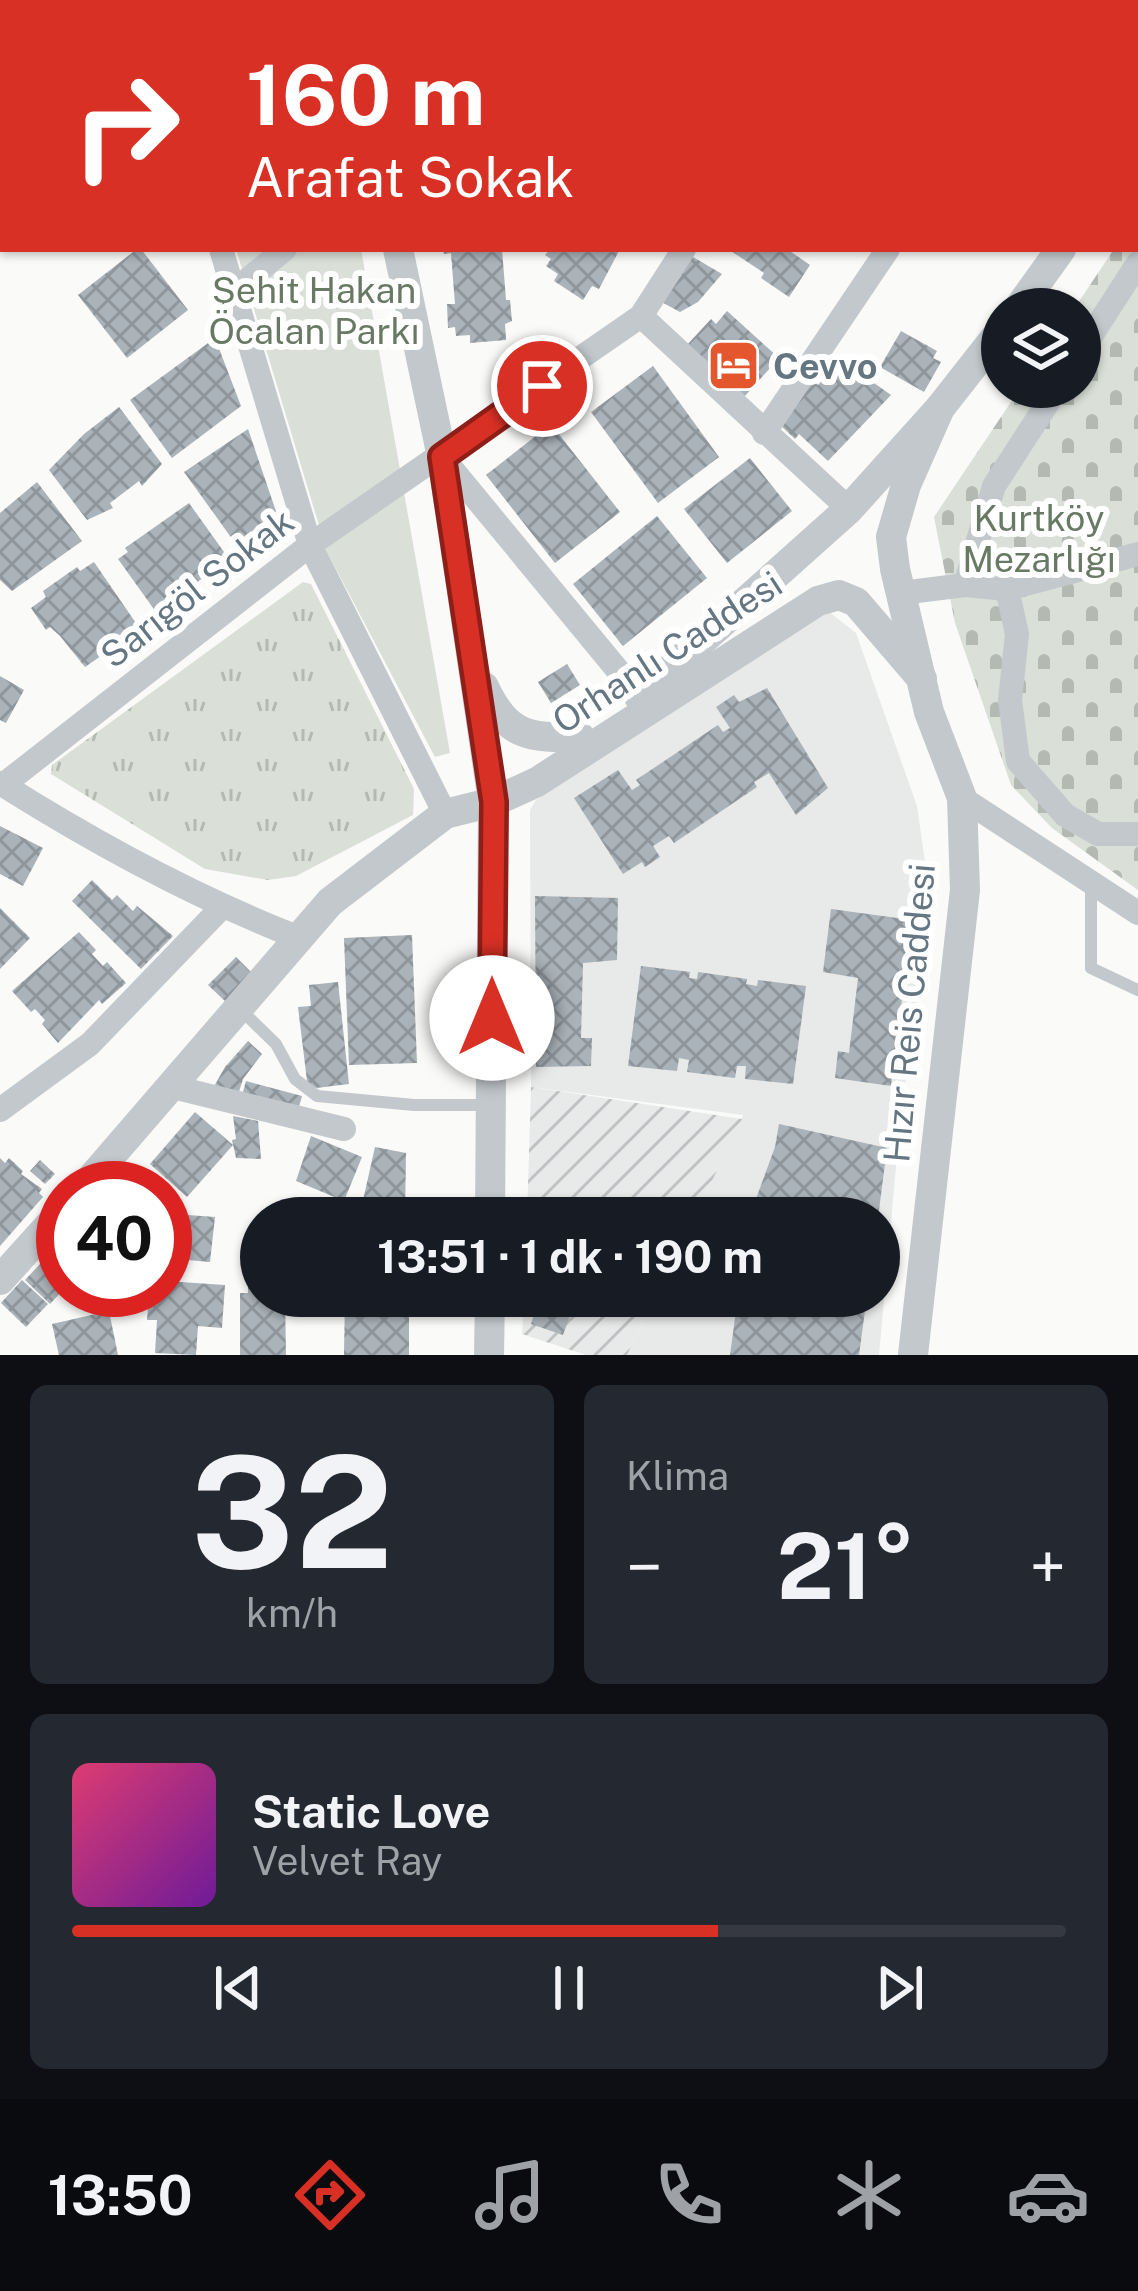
<!DOCTYPE html>
<html lang="tr">
<meta charset="utf-8">
<style>
:root{--surface:#171b24;--page:#242831;--text:#f1f3f6;--muted:#9ea1a6;--line:#363941;--accent:#d93025}
body{margin:0;font-family:"Public Sans",sans-serif;background:var(--page);color:var(--text);height:100vh;display:flex;flex-direction:column;font-size:45px;white-space:nowrap}
*{box-sizing:border-box;margin:0}
p{font-size:39px;color:var(--muted)}
.icon{flex:none;width:66px;height:66px;fill:none;stroke:currentColor;stroke-width:2;stroke-linecap:round;stroke-linejoin:round}
.map{position:relative;height:1355px;overflow:hidden}
.side{display:flex;flex-direction:column;gap:30px;padding:30px;background:#0d0f14;flex:1}
.side>*{flex:none}
.hud{position:absolute;left:0px;top:0px;width:1140px;height:252px;box-shadow:0 3px 9px #0004;background:#d93025;color:#fff;overflow:hidden}
.controls{position:absolute;left:981px;top:288px;display:grid;gap:24px}
.controls a{display:grid;place-items:center;width:120px;height:120px;border-radius:50%;background:var(--surface);box-shadow:0 3px 9px #0004;font-size:60px}
.speed{position:absolute;left:36px;top:1161px;display:flex;gap:24px;font-size:60px;font-weight:700;text-align:center}
.speed>*{display:grid;place-content:center;width:156px;height:156px;border-radius:50%;background:var(--surface);box-shadow:0 3px 9px #0004;line-height:1}
.speed .limit{border:18px solid #d22;background:#fff;color:#111}
.pin{position:absolute;display:grid;place-items:center;width:102px;height:102px;color:#fff;margin:-51px;border:6px solid #fff;border-radius:50%;box-shadow:0 3px 12px #0007}
.me{position:absolute;width:132px;margin:-66px;rotate:0deg;stroke-linejoin:round;filter:drop-shadow(0 0 9px #0008)}
.turn{display:flex;align-items:center;gap:42px;height:252px;padding:0 48px;font-size:54px}
.turn .icon{width:156px;height:156px;stroke-width:2.5}
.turn b{display:block;font-size:84px;line-height:102px}
.big{font-size:90px;font-weight:700;line-height:1.1}
.side .tile{flex:1;display:flex;flex-direction:column;justify-content:center;gap:18px;min-width:0;padding:0 42px;border-radius:18px;background:var(--page)}
.side .dial{align-items:center;gap:0}
.dial b{font-size:156px;line-height:1}
.song{display:flex;align-items:center;gap:36px}
.cover{width:144px;height:144px;border-radius:18px;background:linear-gradient(135deg,hsl(340 70% 55%),hsl(280 70% 35%))}
.played{height:12px;border-radius:6px;background:linear-gradient(90deg,var(--accent) 65%,var(--line) 65%)}
.keys{display:flex;justify-content:space-around;direction:ltr}
.heat{display:flex;justify-content:space-between;align-items:center;font-size:66px;direction:ltr}
.side .tiles{flex:1;display:grid;gap:30px;grid-template-columns:1fr 1fr}
.tile:last-child{grid-column:span 2}
.trip{position:absolute;left:240px;top:1197px;width:660px;height:120px;border-radius:60px;background:var(--surface);box-shadow:0 3px 9px #0004;font-weight:700;line-height:120px;text-align:center}
.menu{display:flex;height:192px;justify-content:space-around;align-items:center;background:#090b0e;color:var(--muted)}
.menu .icon{width:84px;height:84px}
.menu .selected{color:var(--accent)}
.menu b{font-size:54px;color:var(--text)}
.map>svg:first-child{display:block}
.built{fill:#e8e9e9}
.industrial{fill:url(#industrial-furrows)}
.grass{fill:url(#grass-tufts)}
.cemetery{fill:url(#cemetery-stones)}
.park{fill:#dadfd7}
.building{fill:url(#building-cross-hatch)}
.lines{fill:none;stroke-linecap:round;stroke-linejoin:round}
.service{stroke:#c3c8cc;stroke-width:12}
.minor{stroke:#c3c8cc;stroke-width:24}
.tertiary{stroke:#c3c8cc;stroke-width:30}
.route-casing{stroke:#8d1f18;stroke-width:30}
.route{stroke:#d93025;stroke-width:21}
.labels{text-anchor:middle;stroke-width:12;stroke-linejoin:round;paint-order:stroke}
.park-label{font-size:36px;fill:#687a64;stroke:#fff}
.poi-label{font-size:36px;font-weight:bold;fill:#657683;stroke:#fff;text-anchor:start}
.street-label{font-size:36px;fill:#657683;stroke:#fff}
</style>
<div class="map">
<svg width="1138" height="1355" viewBox="0 0 1138 1355">
<defs>
<pattern id="industrial-furrows" width="10" height="10" patternUnits="userSpaceOnUse" patternTransform="scale(3)"><rect width="10" height="10" fill="#e8e9e9"/><path d="M-1 1l2-2M0 10L10 0M9 11l2-2" fill="none" stroke="#c0c1c2"/></pattern>
<pattern id="grass-tufts" width="24" height="20" patternUnits="userSpaceOnUse" patternTransform="scale(3)"><rect width="24" height="20" fill="#dadfd7"/><path d="M3 7l-1-3M5 7V3M7 7l1-3M15 17l-1-3M17 17v-4M19 17l1-3" fill="none" stroke="#b4b9b4"/></pattern>
<pattern id="cemetery-stones" width="16" height="16" patternUnits="userSpaceOnUse" patternTransform="scale(3)"><rect width="16" height="16" fill="#dadfd7"/><path d="M2 7V4a2 2 0 0 1 4 0v3zM10 15v-3a2 2 0 0 1 4 0v3z" fill="#b4b9b4"/></pattern>
<pattern id="building-cross-hatch" width="8" height="8" patternUnits="userSpaceOnUse" patternTransform="scale(3)"><rect width="8" height="8" fill="#aab3b9"/><path d="M0 0l8 8M0 8l8-8" fill="none" stroke="#8e969c"/></pattern>
</defs>
<rect width="100%" height="100%" fill="#fafaf8"/>
<polygon class="built" points="828,611 856,633 917,806 931,904 901,1111 879,1355 627,1355 656,1296 879,1296 879,1218 694,1218 743,1115 531,1087 530,810 536,800"/>
<g class="industrial">
<polygon points="531,1087 742,1119 694,1218 527,1218"/>
<polygon points="524,1296 656,1296 627,1355 586,1355 522,1334"/>
</g>
<polygon class="grass" points="303,582 311,584 414,789 413,815 296,876 268,880 205,869 51,774 52,765"/>
<polygon class="cemetery" points="1138,213 1138,890 1052,828 1011,785 955,623 934,517 1021,387 1080,387 1080,309 1074,309 1114,249 1137,249"/>
<polygon class="park" points="236,249 361,249 450,753 435,757 327,552"/>
<g class="building">
<polygon points="137,249 141,249 188,310 127,358 78,295"/>
<polygon points="443,249 502,249 506,300 510,300 512,321 505,324 506,340 470,343 470,335 456,336 455,327 448,328 447,304 455,304 451,253 444,254"/>
<polygon points="550,249 620,249 599,289 592,286 583,300 554,281 558,274 546,266 551,259 545,255"/>
<polygon points="728,249 787,249 810,265 789,297 761,278 764,273"/>
<polygon points="688,254 722,274 698,302 680,312 658,300"/>
<polygon points="727,311 779,358 745,396 687,345 711,319 716,324"/>
<polygon points="901,331 937,351 933,358 941,362 924,392 880,367"/>
<polygon points="215,338 241,406 172,458 130,400"/>
<polygon points="653,366 719,457 658,503 591,412"/>
<polygon points="833,369 840,376 860,373 891,395 828,461 799,434 795,439 779,424 813,380 818,385"/>
<polygon points="119,407 162,464 142,486 139,481 110,503 113,508 87,520 49,470 84,434"/>
<polygon points="551,424 620,512 555,563 486,475"/>
<polygon points="248,429 281,526 243,554 184,472"/>
<polygon points="750,458 792,511 727,563 684,509"/>
<polygon points="37,482 82,541 12,591 0,580 0,513"/>
<polygon points="189,503 229,559 156,612 118,559 128,552 125,548"/>
<polygon points="657,516 707,578 623,646 573,584"/>
<polygon points="94,562 140,629 85,667 60,636 50,627 46,630 31,608 46,597 43,591 77,567 80,571"/>
<polygon points="567,664 580,685 551,703 538,682"/>
<polygon points="0,676 24,690 6,723 0,720"/>
<polygon points="767,688 828,788 796,815 769,773 754,782 757,787 674,843 669,836 653,846 660,857 645,867 642,862 623,874 574,798 618,770 632,790 640,785 636,780 718,725 723,732 730,728 716,707 734,695 739,702"/>
<polygon points="0,826 43,848 23,886 0,874"/>
<polygon points="92,880 112,900 117,895 133,911 137,906 173,936 141,969 72,901"/>
<polygon points="535,896 618,898 617,960 583,963 581,1038 592,1038 591,1066 536,1067"/>
<polygon points="0,908 30,938 0,969"/>
<polygon points="831,909 912,920 891,1086 835,1078 838,1051 849,1053 858,978 823,972"/>
<polygon points="79,932 96,950 92,954 103,966 107,962 126,983 102,1004 99,1000 58,1043 42,1024 45,1020 35,1009 31,1012 12,991"/>
<polygon points="412,935 417,1063 349,1065 344,938"/>
<polygon points="236,957 253,974 226,1002 208,985"/>
<polygon points="641,966 690,972 689,978 697,979 698,972 747,979 746,984 757,986 758,980 806,986 793,1084 745,1079 746,1066 737,1066 735,1078 687,1072 689,1060 679,1058 677,1071 628,1066"/>
<polygon points="338,982 349,1084 308,1089 298,1007 311,1006 309,985"/>
<polygon points="248,1041 262,1054 243,1079 237,1098 212,1090 225,1067"/>
<polygon points="246,1081 302,1096 297,1114 241,1099"/>
<polygon points="195,1112 233,1145 187,1197 150,1164"/>
<polygon points="233,1116 258,1121 261,1159 236,1158 232,1140 236,1139"/>
<polygon points="779,1124 887,1148 878,1218 749,1218 775,1147"/>
<polygon points="311,1136 362,1157 344,1201 296,1181"/>
<polygon points="375,1147 406,1153 405,1218 359,1218"/>
<polygon points="0,1158 5,1163 9,1158 23,1171 21,1174 42,1189 39,1193 43,1197 0,1246"/>
<polygon points="40,1160 55,1174 45,1184 30,1171"/>
<polygon points="165,1212 181,1214 181,1219 188,1219 188,1215 215,1217 210,1262 165,1258"/>
<polygon points="41,1263 63,1284 63,1290 50,1304 25,1280"/>
<polygon points="22,1280 48,1304 26,1327 1,1303"/>
<polygon points="165,1281 225,1285 222,1328 198,1326 196,1355 155,1353 157,1320 147,1320 148,1307 140,1307 141,1290 165,1290"/>
<polygon points="248,1282 261,1282 261,1296 285,1296 286,1355 240,1355 240,1293 248,1293"/>
<polygon points="345,1296 409,1296 409,1355 344,1355"/>
<polygon points="540,1296 577,1296 563,1335 531,1324"/>
<polygon points="738,1296 867,1296 859,1355 730,1355"/>
<polygon points="109,1311 118,1355 59,1355 52,1324"/>
</g>
<g class="lines">
<g class="service">
<polyline points="1091,885 1091,968 1138,990"/>
<polyline points="239,1008 276,1044 295,1079 317,1096 414,1105 488,1105"/>
</g>
<g class="minor">
<polyline points="831,0 836,3"/>
<polyline points="119,3 124,0"/>
<polyline points="1048,3 1050,0"/>
<polyline points="0,87 3,85"/>
<polyline points="221,249 310,545 445,814"/>
<polyline points="235,290 285,249"/>
<polyline points="641,316 849,509"/>
<polyline points="1080,353 1138,263"/>
<polyline points="764,433 888,249"/>
<polyline points="442,457 639,696"/>
<polyline points="965,585 994,486 1058,387"/>
<polyline points="1007,589 1017,634 1010,700 1018,761 1065,815 1098,834 1138,834"/>
<polyline points="901,593 965,585 1007,589 1138,554"/>
<path d="M0 783C95 843 192 896 297 937"/>
<polyline points="3,785 310,545 641,316 684,249"/>
<polyline points="962,798 1138,913"/>
<polyline points="173,1087 344,1129"/>
<polyline points="0,1110 90,1044 222,907"/>
</g>
<g class="tertiary">
<polyline points="348,0 349,3"/>
<polyline points="1137,135 1138,134"/>
<polyline points="398,249 442,457 493,802 490,1218"/>
<polyline points="1018,309 1061,249"/>
<path d="M484 687C508 737 528 738 580 737"/>
<polyline points="639,697 849,509 940,408 1002,329"/>
<polyline points="83,1188 330,902 445,814 493,802 537,782 818,601 839,595 856,602 922,679"/>
<polyline points="0,1280 63,1210"/>
<polyline points="489,1355 490,1296"/>
<polyline points="913,1355 965,890 962,798 929,712 895,569 891,537 906,485 940,408"/>
</g>
</g>
<g class="lines">
<defs>
<polyline id="route" points="492,1018 494,802 442,457 542,386"/>
</defs>
<use href="#route" class="route-casing"/>
<use href="#route" class="route"/>
</g>
<defs>
<symbol id="hotel-square" viewBox="-11 -11 22 22"><rect x="-9" y="-9" width="18" height="18" rx="4" fill="#e4572e" stroke="#fff"/><path d="M-6-4.5h1.5V1H6V5H4.5V3h-9V5H-6ZM-4 0a1.8 1.8 0 1 1 3.6 0ZM.5 0V-2.5h3Q6-2.5 6 0Z" fill="#fff"/></symbol>
</defs>
<g fill-rule="evenodd">
<use href="#hotel-square" x="704" y="336" width="59" height="59"/>
</g>
<g class="labels">
<g class="park-label">
<text x="314" y="303">Şehit Hakan<tspan x="314" dy="41">Öcalan Parkı</tspan></text>
<text x="1039" y="531">Kurtköy<tspan x="1039" dy="41">Mezarlığı</tspan></text>
</g>
<g class="poi-label">
<text x="773" y="379">Cevvo</text>
</g>
<g class="street-label">
<text transform="translate(197 588) rotate(-38)" y="13">Sarıgöl Sokak</text>
<text transform="translate(667 652) rotate(-33)" y="13">Orhanlı Caddesi</text>
<text transform="translate(909 1013) rotate(-85)" y="13">Hızır Reis Caddesi</text>
</g>
</g>
</svg>
<div class="controls">
<a><svg class="icon" aria-label="layers" viewBox="0 0 24 24"><path d="M12 4l9 5-9 5-9-5zM3 14l9 5 9-5"/></svg></a>
</div>
<div class="speed"><div class="limit">40</div></div>
<div class="pin" style="left:542px;top:386px;background:#d93025"><svg class="icon" aria-label="arrive" viewBox="0 0 24 24"><path d="M6 21V4h12l-3 4 3 4H6"/></svg></div>
<svg class="me" style="left:492px;top:1018px" viewBox="-20 -20 40 40"><circle r="19" fill="#fff"/><path d="M0-13L10 11 0 6-10 11z" fill="#d93025"/></svg>
<div class="trip">13:51 · 1 dk · 190 m</div>
<div class="hud">
<div class="turn"><svg class="icon" aria-label="right" viewBox="0 0 24 24"><path d="M7 20v-9h11M14 6l5 5-5 5"/></svg><div><b>160 m</b>Arafat Sokak</div></div>
</div>
</div>
<section class="side">
<div class="tiles">
<div class="tile dial"><b>32</b><p>km/h</p></div>
<div class="tile"><p>Klima</p>
<div class="heat"><a>−</a><b class="big">21°</b><a>+</a></div>
</div>
<div class="tile">
<div class="song"><i class="cover"></i><div><b>Static Love</b><p>Velvet Ray</p></div></div>
<div class="played"></div>
<div class="keys"><svg class="icon" aria-label="previous" viewBox="0 0 24 24"><path d="M18 5L8 12l10 7zM5 5v14"/></svg><svg class="icon" aria-label="pause" viewBox="0 0 24 24"><path d="M8 5v14M16 5v14"/></svg><svg class="icon" aria-label="next" viewBox="0 0 24 24"><path d="M6 5l10 7-10 7zM19 5v14"/></svg></div>
</div>
</div>
</section>
<nav class="menu">
<b>13:50</b>
<svg class="icon selected" aria-label="directions" viewBox="0 0 24 24"><path d="M12 3l9 9-9 9-9-9zM9 14v-3h6M13 9l2 2-2 2"/></svg>
<svg class="icon" aria-label="music" viewBox="0 0 24 24"><path d="M9 18V5l10-2v13"/><circle cx="6" cy="18" r="3"/><circle cx="16" cy="16" r="3"/></svg>
<svg class="icon" aria-label="phone" viewBox="0 0 24 24"><path d="M5 4h4l2 5-3 2q2 4 5 5l2-3 5 2v4C11 20 4 13 5 4z"/></svg>
<svg class="icon" aria-label="climate" viewBox="0 0 24 24"><path d="M12 3v18M4 7l16 10M4 17L20 7"/></svg>
<svg class="icon" aria-label="car" viewBox="0 0 24 24"><path d="M5 17H2v-5l4-1 3-4h7l3 4 3 1v5h-3M9 17h6M6 11h13"/><circle cx="7" cy="17" r="2"/><circle cx="17" cy="17" r="2"/></svg>
</nav>
